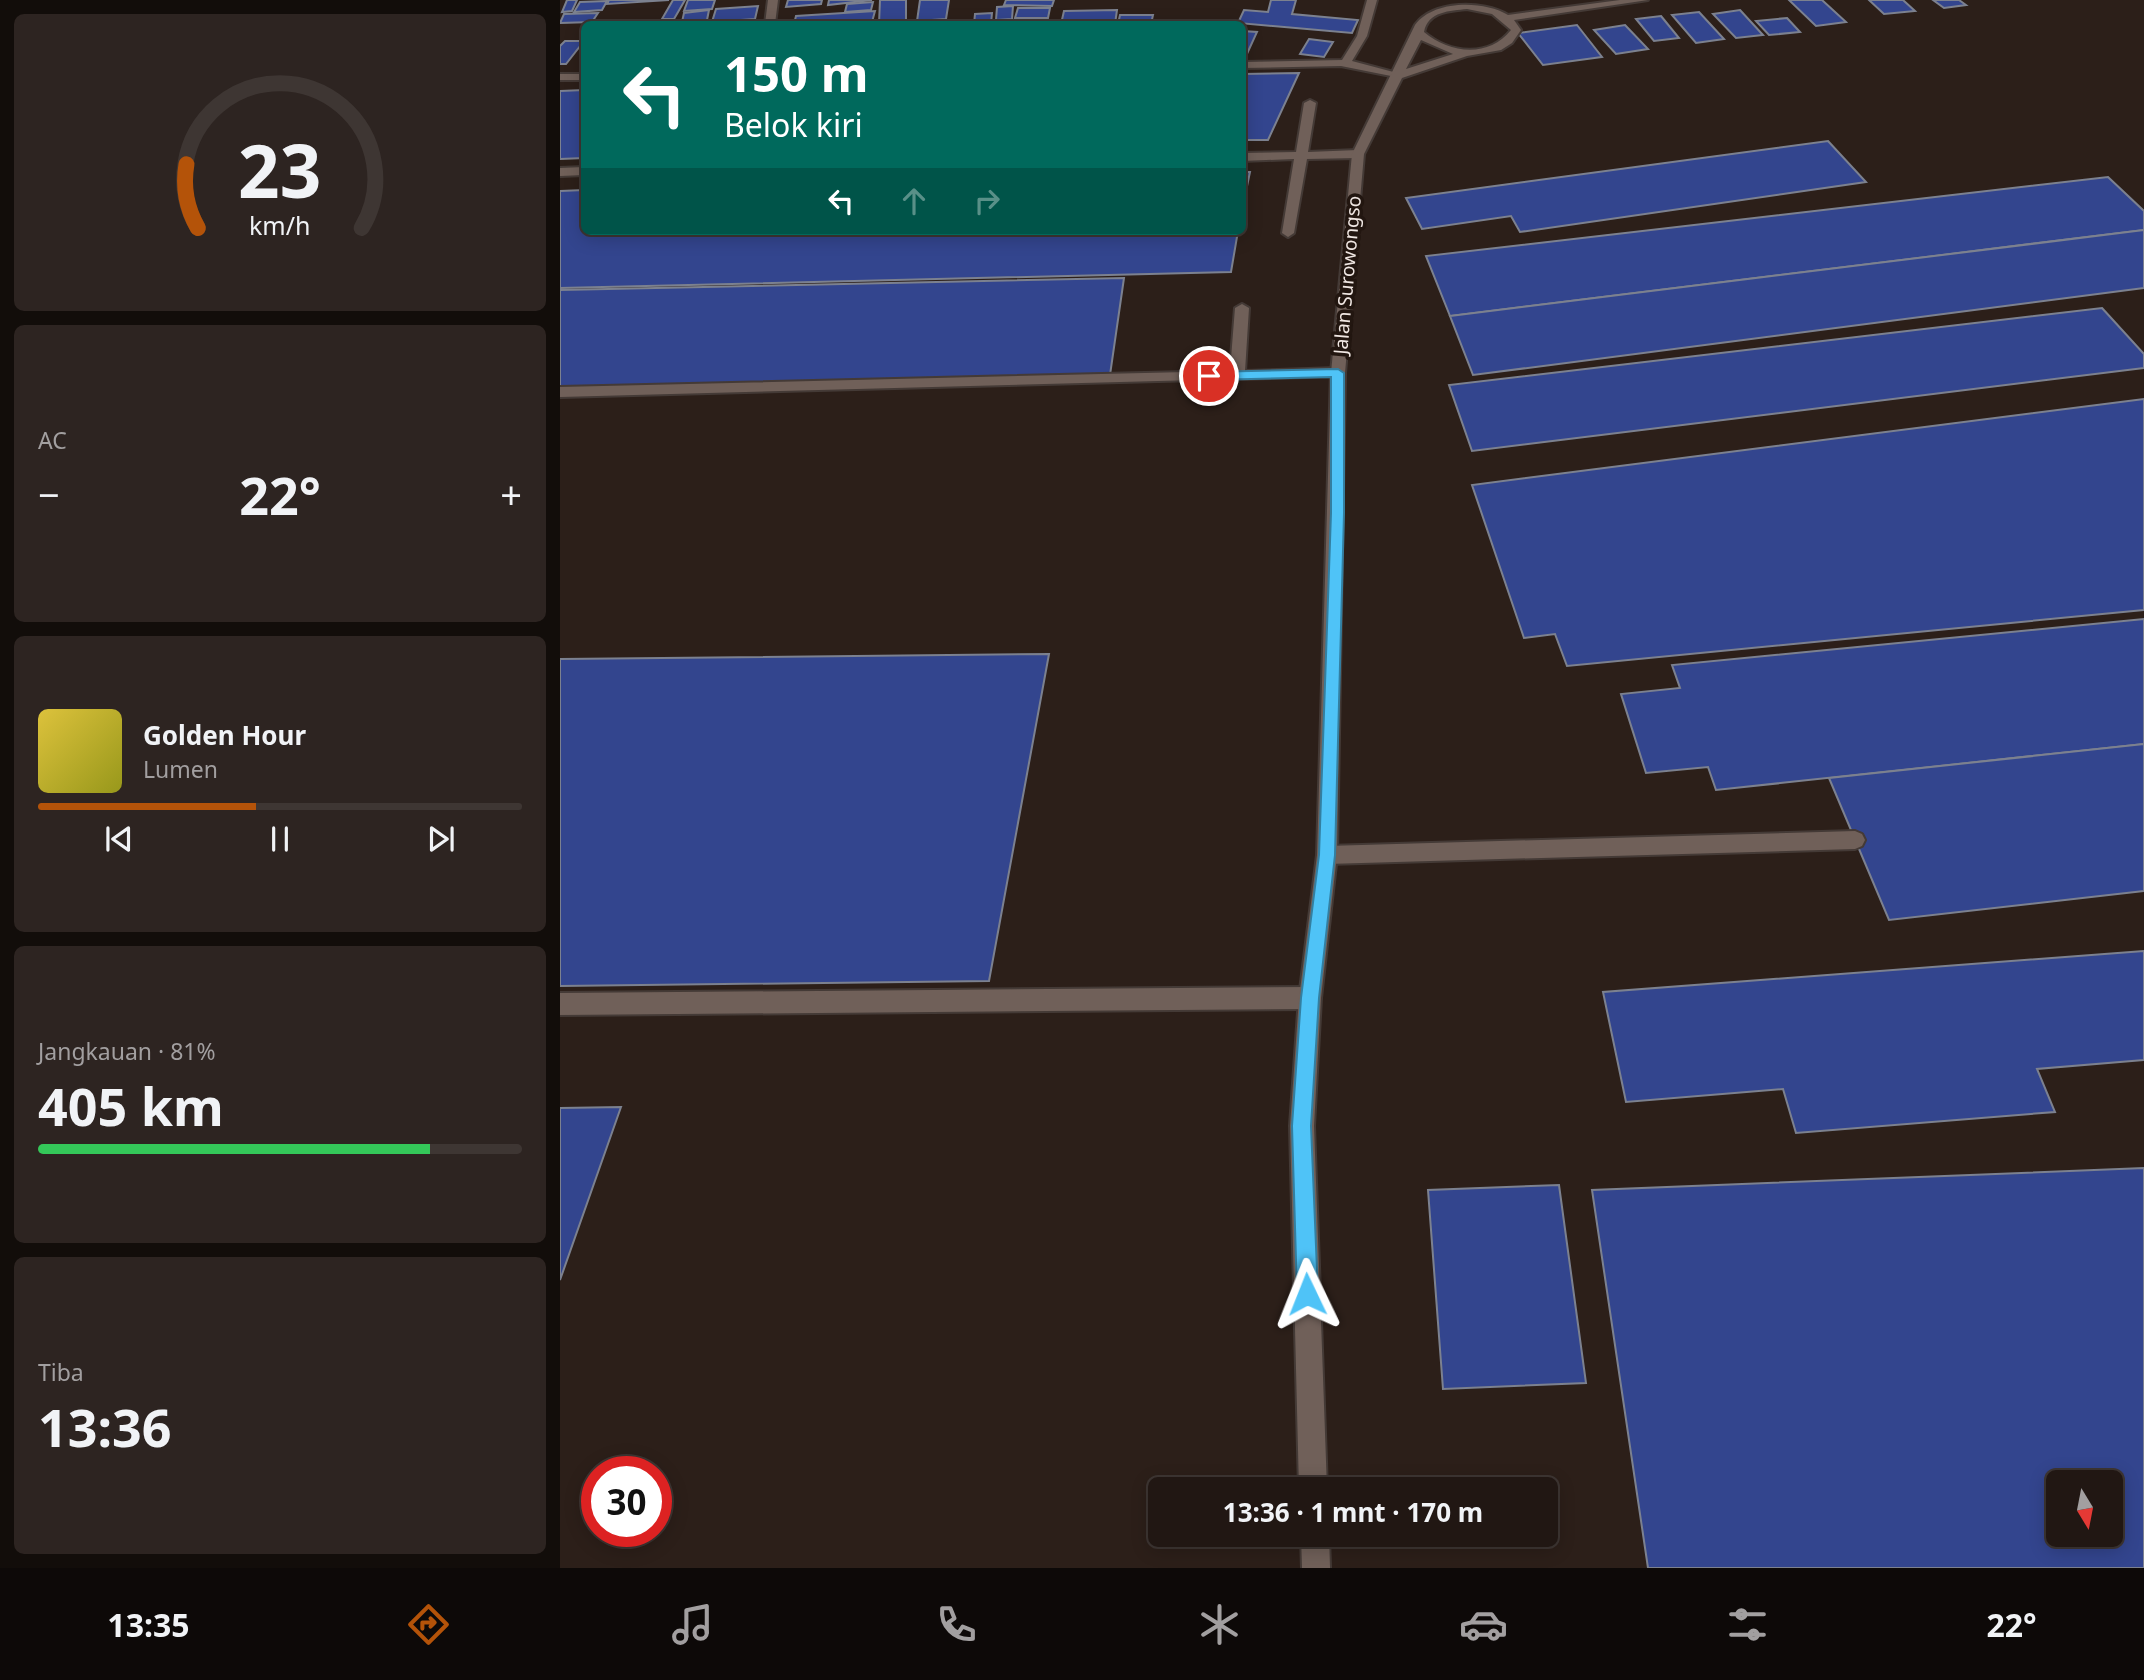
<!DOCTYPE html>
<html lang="id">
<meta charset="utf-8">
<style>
:root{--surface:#211713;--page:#2d2421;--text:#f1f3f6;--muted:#a29fa0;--line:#3e3633;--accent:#b45309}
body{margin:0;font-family:"Noto Sans",sans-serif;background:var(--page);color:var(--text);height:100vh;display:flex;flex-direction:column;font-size:26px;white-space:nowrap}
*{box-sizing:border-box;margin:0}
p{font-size:23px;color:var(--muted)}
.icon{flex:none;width:38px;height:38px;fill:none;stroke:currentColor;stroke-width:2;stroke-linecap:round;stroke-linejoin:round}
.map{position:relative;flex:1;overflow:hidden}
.sheet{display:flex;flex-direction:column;gap:14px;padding:14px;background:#120d0a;width:560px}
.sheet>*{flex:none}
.top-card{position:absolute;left:21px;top:21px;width:665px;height:214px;border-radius:10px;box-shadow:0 4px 18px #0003,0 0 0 2px var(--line);background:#00695c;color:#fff;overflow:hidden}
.needle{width:46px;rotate:170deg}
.fabs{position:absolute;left:1486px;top:1470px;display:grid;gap:14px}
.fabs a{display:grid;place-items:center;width:77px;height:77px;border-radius:10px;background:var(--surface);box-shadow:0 4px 18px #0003,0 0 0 2px var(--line);font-size:35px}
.speed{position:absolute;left:21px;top:1456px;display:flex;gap:14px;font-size:35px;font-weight:700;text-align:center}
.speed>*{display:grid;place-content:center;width:91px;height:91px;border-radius:50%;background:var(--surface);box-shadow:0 4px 18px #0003,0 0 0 2px var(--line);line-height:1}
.speed .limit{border:10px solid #d22;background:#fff;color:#111}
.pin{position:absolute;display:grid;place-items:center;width:60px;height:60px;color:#fff;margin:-30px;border:4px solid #fff;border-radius:50%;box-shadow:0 2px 7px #0007}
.me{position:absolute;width:77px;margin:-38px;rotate:358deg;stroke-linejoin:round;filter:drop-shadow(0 0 5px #0008)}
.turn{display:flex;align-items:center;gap:24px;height:147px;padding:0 28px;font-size:32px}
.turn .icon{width:91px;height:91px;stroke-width:2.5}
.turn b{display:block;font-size:49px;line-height:60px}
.lanes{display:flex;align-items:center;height:66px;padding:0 28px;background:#0003;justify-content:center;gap:35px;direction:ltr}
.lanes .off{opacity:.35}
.big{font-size:52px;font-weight:700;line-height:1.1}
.sheet .tile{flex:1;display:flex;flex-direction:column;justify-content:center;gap:10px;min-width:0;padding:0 24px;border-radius:10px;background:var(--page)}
.sheet .dial{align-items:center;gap:0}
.dial svg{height:182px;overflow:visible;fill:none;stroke:var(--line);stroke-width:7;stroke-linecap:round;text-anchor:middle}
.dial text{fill:var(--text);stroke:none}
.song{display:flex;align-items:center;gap:21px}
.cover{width:84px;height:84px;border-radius:10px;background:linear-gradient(135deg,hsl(50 70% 55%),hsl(60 70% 35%))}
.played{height:7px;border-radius:4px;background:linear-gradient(90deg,var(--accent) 45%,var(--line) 45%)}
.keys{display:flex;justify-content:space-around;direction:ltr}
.heat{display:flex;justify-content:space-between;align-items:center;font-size:38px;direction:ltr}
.charge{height:10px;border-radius:5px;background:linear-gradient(90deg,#34c759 81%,var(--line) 0)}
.trip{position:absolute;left:588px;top:1477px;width:410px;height:70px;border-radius:10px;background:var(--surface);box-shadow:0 4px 18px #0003,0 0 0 2px var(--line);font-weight:700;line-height:70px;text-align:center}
.dock{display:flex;height:112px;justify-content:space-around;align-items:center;background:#0d0908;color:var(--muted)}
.dock .icon{width:49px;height:49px}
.dock .selected{color:var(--accent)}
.dock b{font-size:32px;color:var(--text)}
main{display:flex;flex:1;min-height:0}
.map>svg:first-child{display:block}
.building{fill:#33458e;stroke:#7c818f;stroke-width:2;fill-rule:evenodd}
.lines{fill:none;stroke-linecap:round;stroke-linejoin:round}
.service-casing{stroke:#443a36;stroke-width:4}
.minor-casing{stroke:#443a36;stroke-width:4}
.service{fill:#706059;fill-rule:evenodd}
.minor{fill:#706059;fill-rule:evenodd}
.route{fill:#4fc3f7;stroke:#337fa1;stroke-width:2}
.labels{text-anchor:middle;stroke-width:7;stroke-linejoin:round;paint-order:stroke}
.street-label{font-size:19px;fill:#f0e7e3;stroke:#221610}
</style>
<main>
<section class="sheet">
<div class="tile dial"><svg viewBox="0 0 100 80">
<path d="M14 69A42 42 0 1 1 86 69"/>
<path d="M14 69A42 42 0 0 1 9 41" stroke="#b45309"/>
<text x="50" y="56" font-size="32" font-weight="700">23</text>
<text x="50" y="72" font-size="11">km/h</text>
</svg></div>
<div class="tile"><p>AC</p>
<div class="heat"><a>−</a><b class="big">22°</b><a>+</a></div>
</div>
<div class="tile">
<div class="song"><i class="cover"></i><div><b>Golden Hour</b><p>Lumen</p></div></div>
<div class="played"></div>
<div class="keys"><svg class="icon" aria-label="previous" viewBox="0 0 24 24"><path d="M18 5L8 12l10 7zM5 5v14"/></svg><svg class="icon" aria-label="pause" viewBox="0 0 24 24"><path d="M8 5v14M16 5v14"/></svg><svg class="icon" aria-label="next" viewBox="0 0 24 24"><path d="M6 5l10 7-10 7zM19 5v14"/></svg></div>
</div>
<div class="tile"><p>Jangkauan · 81%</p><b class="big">405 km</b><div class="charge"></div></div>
<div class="tile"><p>Tiba</p><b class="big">13:36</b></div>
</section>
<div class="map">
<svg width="1584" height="1568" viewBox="0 0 1584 1568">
<rect width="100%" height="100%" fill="#2c1f19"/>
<g class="building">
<polygon points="7,0 17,0 12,11 2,12"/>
<polygon points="49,0 109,0 47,4"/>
<polygon points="113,0 125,0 114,19 102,19"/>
<polygon points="128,0 155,0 152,9 124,11"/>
<polygon points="228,0 262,0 261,4 226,7"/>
<polygon points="269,0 312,0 268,5"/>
<polygon points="320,0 346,0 346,21 319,24"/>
<polygon points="360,0 389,0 386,19 357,21"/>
<polygon points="446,0 494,0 492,6 444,5"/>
<polygon points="711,0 736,0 732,14 798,20 792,33 678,23 684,10 708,12"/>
<polygon points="1229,0 1262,0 1286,22 1256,26"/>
<polygon points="1309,0 1343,0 1355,11 1324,14"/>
<polygon points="1373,0 1399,0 1406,5 1384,8"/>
<polygon points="47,1 42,10 14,12 20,2"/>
<polygon points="313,2 311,10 285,12 287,4"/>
<polygon points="198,6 195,19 152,22 156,9"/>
<polygon points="453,6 452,19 436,20 437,7"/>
<polygon points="458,8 490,8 488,18 455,18"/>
<polygon points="149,10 147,20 122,22 124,13"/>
<polygon points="557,10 555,24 501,24 504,11"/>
<polygon points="1180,10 1203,35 1176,38 1153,14"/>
<polygon points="315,11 312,22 234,24 236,16"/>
<polygon points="1139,12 1164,39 1136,43 1112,15"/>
<polygon points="38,13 32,22 0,23 4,14"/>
<polygon points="432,13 431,24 414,24 415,14"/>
<polygon points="560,15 593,15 591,24 558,24"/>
<polygon points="1101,16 1119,38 1094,41 1076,19"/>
<polygon points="1227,18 1240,32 1209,35 1196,21"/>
<polygon points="490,20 489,24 444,24 445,21"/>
<polygon points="1017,25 1042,57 983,65 958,33"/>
<polygon points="1065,25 1088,49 1056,54 1034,30"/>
<polygon points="682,31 697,32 686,56 682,55"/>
<polygon points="749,39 773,42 764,57 740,54"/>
<polygon points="5,41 24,41 6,64 0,64 0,46"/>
<polygon points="739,73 708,140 682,140 682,74"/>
<polygon points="24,90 24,158 0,159 0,91"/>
<polygon points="1268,141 1306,182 960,232 951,216 862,229 846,198"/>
<polygon points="682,172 690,172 682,210"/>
<polygon points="1548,177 1584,211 1584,230 890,316 866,256"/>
<polygon points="24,190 24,231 678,231 671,272 0,288 0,191"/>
<polygon points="1584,230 1584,288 913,375 890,316"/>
<polygon points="564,278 550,375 0,388 0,290"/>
<polygon points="1542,308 1584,354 1584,368 912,451 889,385"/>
<polygon points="1584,399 1584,610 1007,666 995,634 964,638 912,485"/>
<polygon points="1584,619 1584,744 1156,790 1148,767 1086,773 1061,694 1120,688 1112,665"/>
<polygon points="489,654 429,981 0,986 0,659"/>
<polygon points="1584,744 1584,891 1329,920 1269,778"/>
<polygon points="1584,951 1584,1060 1477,1069 1495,1112 1236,1133 1223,1089 1066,1102 1043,992"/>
<polygon points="61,1107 0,1280 0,1108"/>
<path d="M1584 1168V1568H1088L1032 1190ZM1498 1482H1550V1535H1498Z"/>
<polygon points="999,1185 1026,1383 883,1389 868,1190"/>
</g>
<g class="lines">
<defs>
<g id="service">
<polygon points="807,0 817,0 807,36 792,61 841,74 841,78 781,66 682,68 682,62 782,60 797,36"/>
<polygon points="750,100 756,103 748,152 798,150 804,154 798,158 747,159 734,233 728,237 722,233 734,159 682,161 682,153 736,152 744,103"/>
<polygon points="24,167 24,175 0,176 0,168"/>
<polygon points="682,304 689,308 685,371 778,368 785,373 783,376 0,397 0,387 670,371 675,308"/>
<polygon points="1295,831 1302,834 1305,840 1302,846 1295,849 767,864 760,861 757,855 760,849 767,846"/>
<polygon points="750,987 758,991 761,998 758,1005 750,1009 0,1015 0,993"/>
</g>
<g id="minor">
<polygon points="208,0 218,0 215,24 205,24"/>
<path d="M1060 0H1088L954 20 961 30 952 43 941 50 907 56 842 78 804 154 785 373 777 855 761 998 754 1126 767 1489H739L730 1126 739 998 757 855 771 373 792 154 855 25C873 0 923 0 948 15ZM907 9 932 14 951 30C929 58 890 54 864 32 868 11 890 11 907 9ZM861 40 893 54 846 69Z"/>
<rect x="0" y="74" width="24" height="6"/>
<polygon points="741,1535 769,1535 770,1568 742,1568"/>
</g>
</defs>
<use href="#service" class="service-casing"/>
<use href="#minor" class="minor-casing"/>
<use href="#service" class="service"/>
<use href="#minor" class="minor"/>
</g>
<polygon class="route" points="778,369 784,373 784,513 775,855 759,998 751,1126 758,1294 755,1301 747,1304 740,1301 737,1294 732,1126 741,998 759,855 771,513 771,377 649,380 643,376 649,372"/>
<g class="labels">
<g class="street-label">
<text transform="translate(787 275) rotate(-85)" y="7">Jalan Surowongso</text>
</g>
</g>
</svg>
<div class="fabs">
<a><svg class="needle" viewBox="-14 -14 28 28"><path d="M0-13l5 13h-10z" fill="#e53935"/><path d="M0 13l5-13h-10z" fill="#a29fa0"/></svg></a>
</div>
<div class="speed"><div class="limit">30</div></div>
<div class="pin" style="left:649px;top:376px;background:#d93025"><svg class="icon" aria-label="arrive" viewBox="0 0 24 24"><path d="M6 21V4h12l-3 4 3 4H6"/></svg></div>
<svg class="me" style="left:747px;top:1294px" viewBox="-20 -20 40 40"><path d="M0-17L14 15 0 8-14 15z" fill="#4fc3f7" stroke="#fff" stroke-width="4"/></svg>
<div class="trip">13:36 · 1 mnt · 170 m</div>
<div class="top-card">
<div class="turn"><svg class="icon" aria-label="left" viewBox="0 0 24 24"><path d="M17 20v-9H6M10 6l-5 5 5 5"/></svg><div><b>150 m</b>Belok kiri</div></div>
<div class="lanes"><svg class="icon" aria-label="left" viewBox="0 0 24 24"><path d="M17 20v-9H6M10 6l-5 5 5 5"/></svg><svg class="icon off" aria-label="ahead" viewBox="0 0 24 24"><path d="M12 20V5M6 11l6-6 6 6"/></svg><svg class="icon off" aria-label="right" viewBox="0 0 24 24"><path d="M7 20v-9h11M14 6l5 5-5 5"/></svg></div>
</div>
</div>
</main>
<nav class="dock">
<b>13:35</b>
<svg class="icon selected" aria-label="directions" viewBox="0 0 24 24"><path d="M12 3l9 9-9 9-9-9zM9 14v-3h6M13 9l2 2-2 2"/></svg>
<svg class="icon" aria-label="music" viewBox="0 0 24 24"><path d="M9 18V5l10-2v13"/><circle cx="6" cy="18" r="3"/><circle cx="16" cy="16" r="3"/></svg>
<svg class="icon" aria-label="phone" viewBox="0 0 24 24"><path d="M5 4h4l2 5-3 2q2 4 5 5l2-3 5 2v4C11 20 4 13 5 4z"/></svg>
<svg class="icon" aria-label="climate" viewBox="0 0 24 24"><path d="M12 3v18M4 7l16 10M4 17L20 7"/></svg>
<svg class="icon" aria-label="car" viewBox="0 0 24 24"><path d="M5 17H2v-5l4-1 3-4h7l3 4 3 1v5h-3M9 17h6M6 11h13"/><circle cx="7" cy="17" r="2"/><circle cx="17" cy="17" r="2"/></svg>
<svg class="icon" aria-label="filters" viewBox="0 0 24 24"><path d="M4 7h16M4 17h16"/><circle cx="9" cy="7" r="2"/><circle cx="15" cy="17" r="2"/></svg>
<b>22°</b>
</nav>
